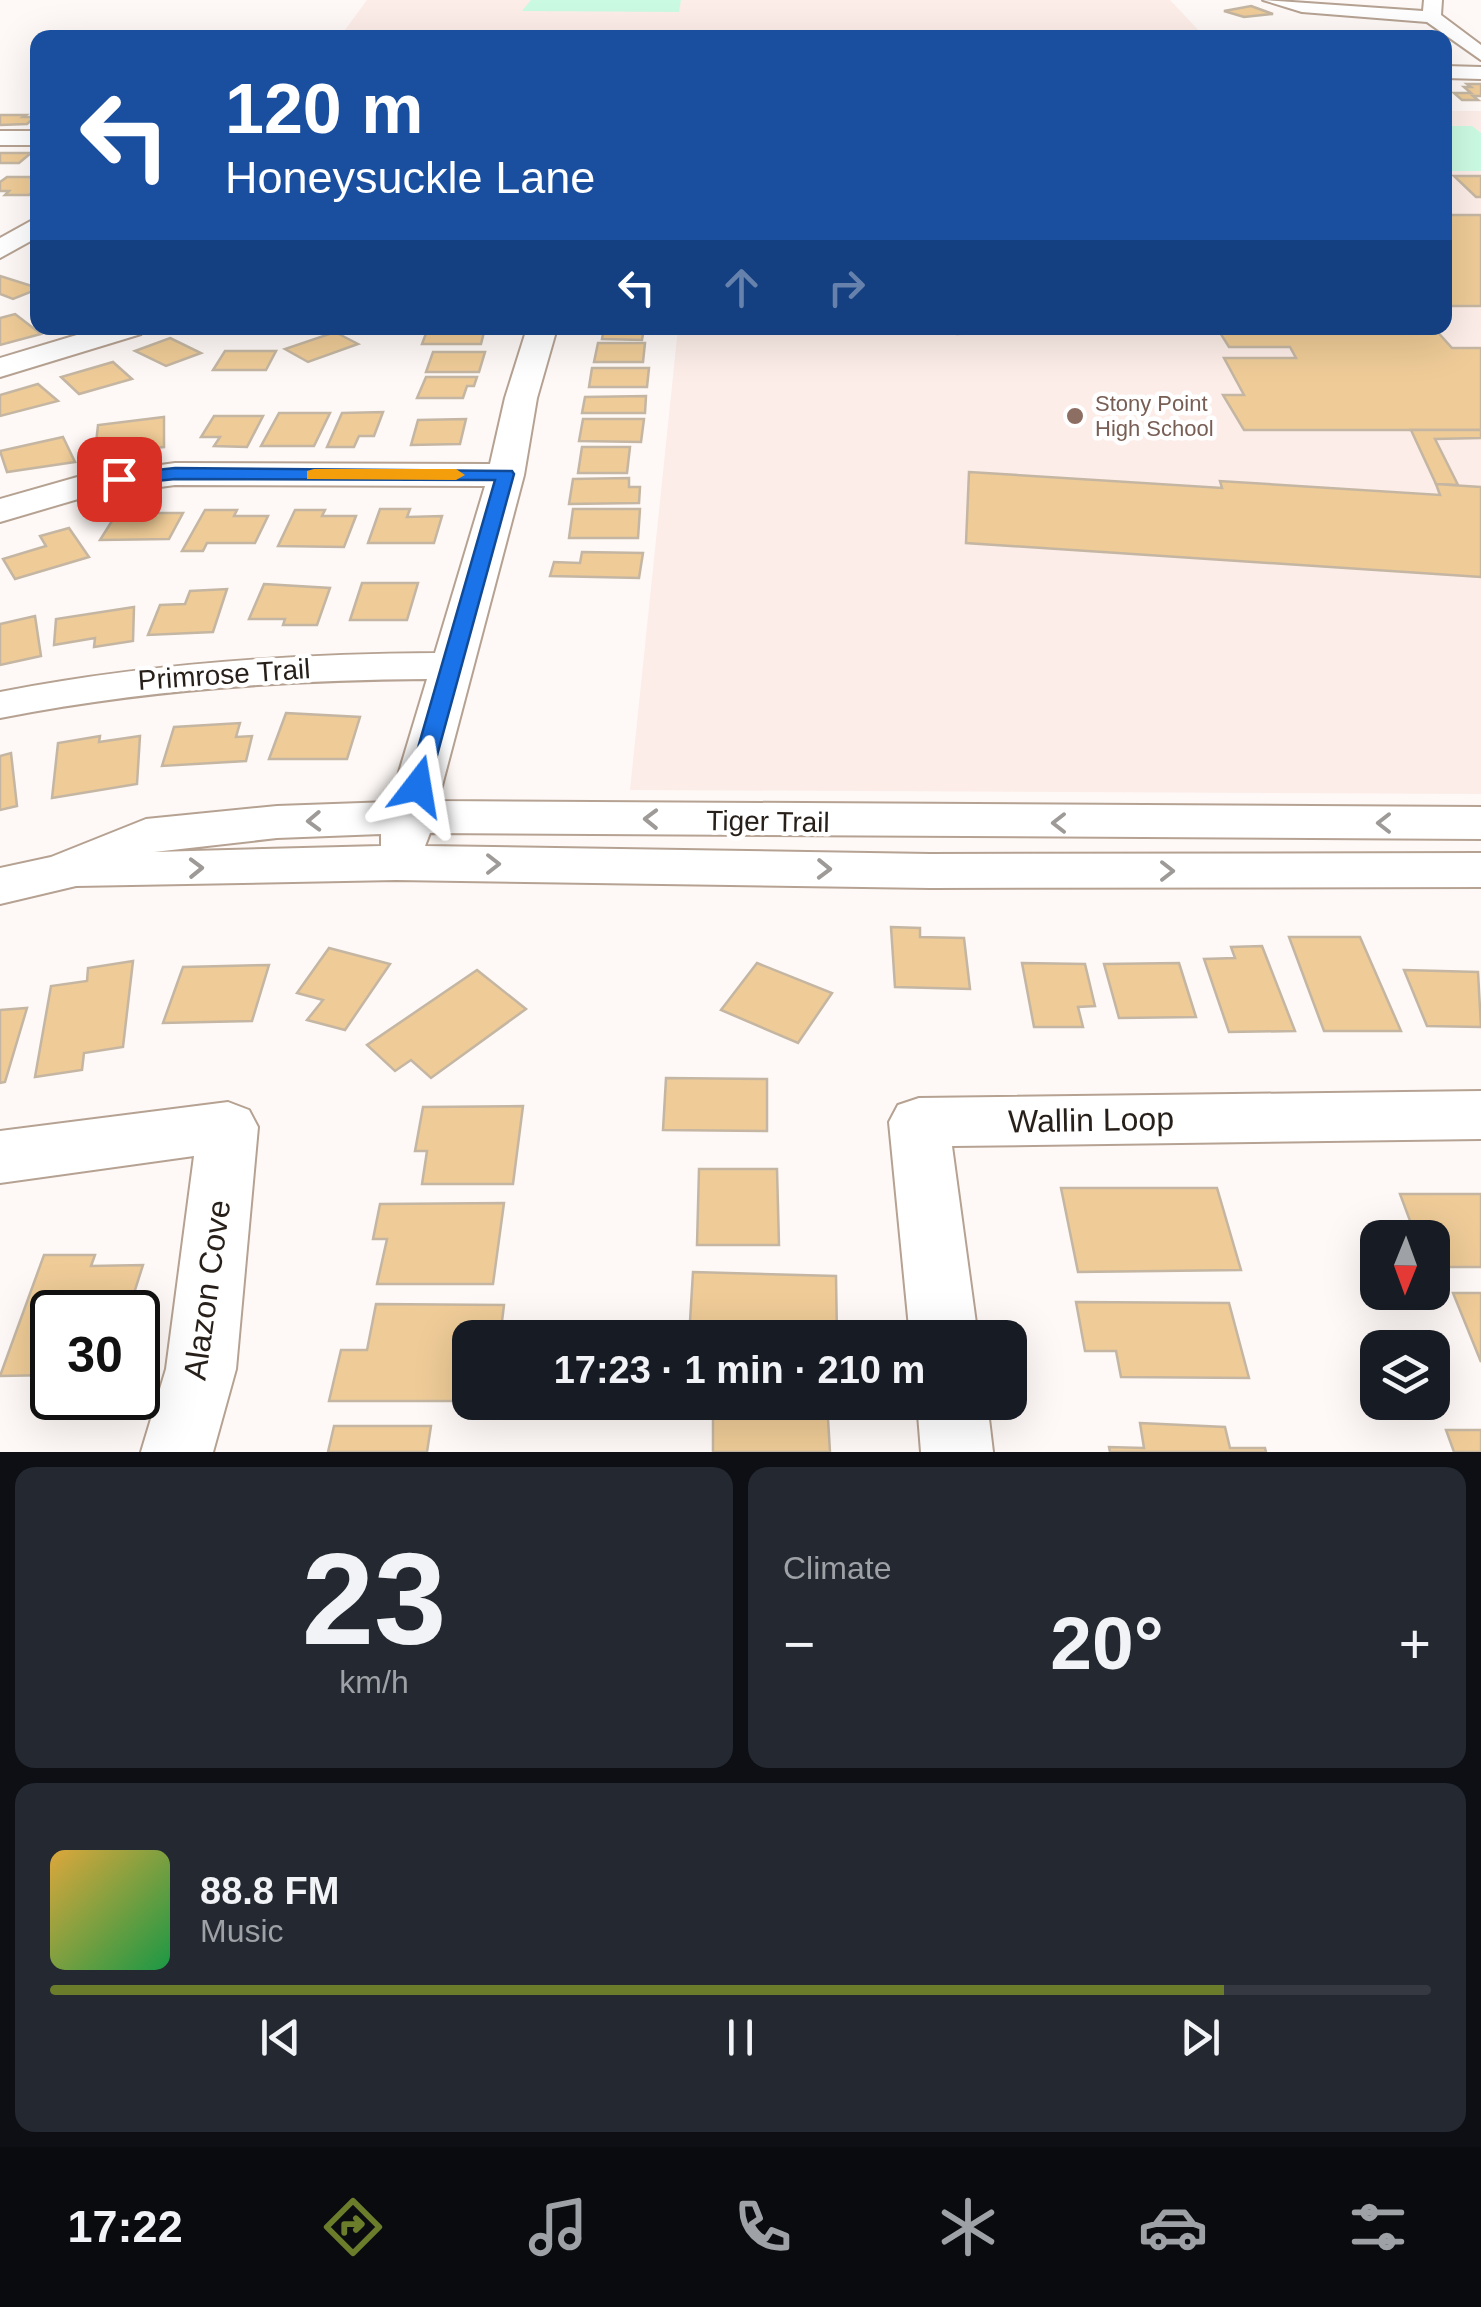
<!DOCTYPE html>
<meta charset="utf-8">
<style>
:root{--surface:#171b24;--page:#242831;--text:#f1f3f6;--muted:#9ea1a6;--line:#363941;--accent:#6b7c2b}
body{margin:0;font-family:Arial,sans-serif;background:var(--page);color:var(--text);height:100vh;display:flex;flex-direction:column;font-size:38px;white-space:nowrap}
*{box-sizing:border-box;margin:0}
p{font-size:32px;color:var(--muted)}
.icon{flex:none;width:55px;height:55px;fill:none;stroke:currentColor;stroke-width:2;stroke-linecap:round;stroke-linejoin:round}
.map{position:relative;height:1452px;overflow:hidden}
.panel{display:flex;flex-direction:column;gap:15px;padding:15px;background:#0d0f14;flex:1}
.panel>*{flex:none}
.hud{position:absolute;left:30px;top:30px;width:1422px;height:305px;border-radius:20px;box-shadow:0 10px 40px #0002;background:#1a4fa0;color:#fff;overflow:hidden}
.needle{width:65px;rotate:181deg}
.tools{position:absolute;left:1360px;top:1220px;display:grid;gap:20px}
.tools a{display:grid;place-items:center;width:90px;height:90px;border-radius:20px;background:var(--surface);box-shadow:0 10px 40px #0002;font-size:50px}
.speed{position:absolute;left:30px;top:1290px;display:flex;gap:20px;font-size:50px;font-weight:700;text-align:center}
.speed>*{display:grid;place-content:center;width:130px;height:130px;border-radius:50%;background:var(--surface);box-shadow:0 10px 40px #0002;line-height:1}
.speed .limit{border:5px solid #111;border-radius:15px;background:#fff;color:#111}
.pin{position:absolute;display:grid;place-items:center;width:85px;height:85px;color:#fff;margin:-42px;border-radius:20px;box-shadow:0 5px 15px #0006}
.me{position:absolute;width:110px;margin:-55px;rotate:14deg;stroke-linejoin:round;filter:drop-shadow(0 0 8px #0008)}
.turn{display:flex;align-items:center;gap:35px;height:210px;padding:0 30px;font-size:45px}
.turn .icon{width:130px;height:130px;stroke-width:2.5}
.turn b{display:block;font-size:70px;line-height:85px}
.lanes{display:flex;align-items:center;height:95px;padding:0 30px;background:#0003;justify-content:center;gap:50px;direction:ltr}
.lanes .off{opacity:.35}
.big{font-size:75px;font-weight:700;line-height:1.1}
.panel .widget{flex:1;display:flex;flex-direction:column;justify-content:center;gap:15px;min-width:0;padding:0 35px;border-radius:20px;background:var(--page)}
.panel .dial{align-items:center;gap:0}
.dial b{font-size:130px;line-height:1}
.song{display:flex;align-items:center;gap:30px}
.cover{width:120px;height:120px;border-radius:15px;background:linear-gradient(135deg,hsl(40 70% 55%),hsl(140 70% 35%))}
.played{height:10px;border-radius:5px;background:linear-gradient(90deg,var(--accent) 85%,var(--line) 85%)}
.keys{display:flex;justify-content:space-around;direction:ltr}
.heat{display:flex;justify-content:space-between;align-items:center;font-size:55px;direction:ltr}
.panel .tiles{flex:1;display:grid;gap:15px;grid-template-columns:1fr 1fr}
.widget:last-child{grid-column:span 2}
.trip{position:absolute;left:452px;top:1320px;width:575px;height:100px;border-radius:20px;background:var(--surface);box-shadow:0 10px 40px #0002;font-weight:700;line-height:100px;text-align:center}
.menu{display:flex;height:160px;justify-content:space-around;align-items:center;background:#090b0e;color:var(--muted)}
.menu .icon{width:70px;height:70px}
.menu .active{color:var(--accent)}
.menu b{font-size:45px;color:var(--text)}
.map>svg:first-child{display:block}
.education{fill:#fcede8}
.green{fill:#cbfae2}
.building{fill:#eecb97;stroke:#c4b6a2;stroke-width:2.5}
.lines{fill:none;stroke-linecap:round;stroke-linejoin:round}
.minor-casing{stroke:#b6a292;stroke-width:4}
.minor{fill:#fff;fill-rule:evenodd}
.oneway{stroke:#9e9a98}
.route{fill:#1a73e8;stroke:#114b97;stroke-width:2.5}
.slow{fill:#f59e0b}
.education-dot{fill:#8d6e63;stroke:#fff;stroke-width:4}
.labels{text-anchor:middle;stroke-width:9;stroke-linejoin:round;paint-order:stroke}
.far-education-label{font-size:22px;fill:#785e54;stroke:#fff;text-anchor:start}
.street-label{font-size:28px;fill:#271f19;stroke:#fff}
.near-street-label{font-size:32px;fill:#271f19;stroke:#fff}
</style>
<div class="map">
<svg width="1481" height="1452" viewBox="0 0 1481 1452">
<rect width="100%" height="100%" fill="#fef9f6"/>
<g class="education">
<polygon points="367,0 1170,0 1205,37 339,38"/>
<polygon points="1445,111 1481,111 1481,794 630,790 678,328 1445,328"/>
</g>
<g class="green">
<polygon points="531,0 681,0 679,12 522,11"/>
<polygon points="1445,126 1472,126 1481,133 1481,171 1445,171"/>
</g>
<g class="building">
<polygon points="1251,6 1273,14 1244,17 1224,11"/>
<polygon points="1467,84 1481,84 1481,96 1473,96 1478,100 1462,100 1454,93 1471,93 1464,87 1471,87"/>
<polygon points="0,115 26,115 23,117 35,117 27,124 0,125"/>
<polygon points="0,153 31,153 19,163 0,163"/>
<polygon points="1454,176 1481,176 1481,197 1476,197"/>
<polygon points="7,177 38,177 38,188 29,195 5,195 9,191 0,191 0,182"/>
<rect x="1445" y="215" width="36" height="91"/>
<polygon points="0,276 38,288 38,289 13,299 0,294"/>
<polygon points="15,314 41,334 0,345 0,318"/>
<polygon points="428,328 485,328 481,344 422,344"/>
<polygon points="604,328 644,328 642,340 602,339"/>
<polygon points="953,328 1068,328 957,334"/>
<polygon points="1217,328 1434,328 1452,348 1481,348 1481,430 1244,430 1223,395 1244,395 1224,358 1296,358 1290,347 1229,347"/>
<polygon points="335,332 358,344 308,362 285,349"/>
<polygon points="170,338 201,353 166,366 135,351"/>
<polygon points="598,343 645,343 643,362 594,362"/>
<polygon points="225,351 276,351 266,370 213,370"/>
<polygon points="433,352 485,352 479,372 426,372"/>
<polygon points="113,362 132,379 79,394 61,377"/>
<polygon points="592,368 649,368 647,387 589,387"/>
<polygon points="426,377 477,377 474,386 467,386 463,398 417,398"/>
<polygon points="38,384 58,401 0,416 0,395"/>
<polygon points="646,396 645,413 582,413 585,397"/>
<polygon points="383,412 374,436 359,436 354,447 327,447 342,413"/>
<polygon points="279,413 330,413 314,446 261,446"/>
<polygon points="214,416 263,416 247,447 214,446 220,437 201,437"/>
<polygon points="164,417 164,447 132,450 133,439 96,443 98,425"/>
<polygon points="466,419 460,444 411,445 418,420"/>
<polygon points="583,419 644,419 641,442 579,441"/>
<polygon points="1411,430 1481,430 1481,438 1435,439 1458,485 1436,484"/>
<polygon points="63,437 75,462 7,472 0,451"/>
<polygon points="582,447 630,447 627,473 578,473"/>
<polygon points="969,472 1222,488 1220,481 1440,495 1436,484 1481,487 1481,577 966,543"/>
<polygon points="629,478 629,487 640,487 639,503 569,504 573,479"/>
<polygon points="380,509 410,509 407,517 442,516 434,543 368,543"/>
<polygon points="573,509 640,509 638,538 569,538"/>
<polygon points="205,510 237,510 234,516 268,516 255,543 207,543 203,551 182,551"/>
<polygon points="295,510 325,510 322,516 356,516 344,547 278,546"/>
<polygon points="117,513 183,513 169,539 100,540"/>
<polygon points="69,528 89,557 15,579 3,559 46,546 40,536"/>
<polygon points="582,552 643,553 639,578 550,576 554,562 580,563"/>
<polygon points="362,583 418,583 407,620 350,620"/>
<polygon points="264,584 330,588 317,625 283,625 285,619 249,619"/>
<polygon points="227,589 213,632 148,635 160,605 185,604 190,591"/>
<polygon points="134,607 133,641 94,647 95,638 54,645 56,619"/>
<polygon points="35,616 41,656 0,665 0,624"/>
<polygon points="286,713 360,717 347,759 269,759"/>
<polygon points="240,723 236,737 252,736 246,761 162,766 174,727"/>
<polygon points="100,736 99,742 140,736 137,784 52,798 58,743"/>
<polygon points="11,753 17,806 0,810 0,756"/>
<polygon points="891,927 920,928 920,937 964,938 970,989 895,987"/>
<polygon points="1289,937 1360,937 1401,1031 1324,1031"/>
<polygon points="1262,946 1295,1031 1229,1032 1204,959 1235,958 1231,947"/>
<polygon points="329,948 390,964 345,1030 307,1020 323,1000 297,993"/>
<polygon points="133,961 123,1047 84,1053 82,1070 35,1077 51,986 87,981 88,968"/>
<polygon points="757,963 832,993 798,1043 721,1010"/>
<polygon points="1022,963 1085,964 1095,1006 1078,1007 1083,1027 1034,1027"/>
<polygon points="1179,963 1196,1017 1119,1018 1104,964"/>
<polygon points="269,965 252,1021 163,1023 183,967"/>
<polygon points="477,970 526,1009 431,1078 411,1060 395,1071 367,1045"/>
<polygon points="1404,970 1478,972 1481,1027 1427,1026"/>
<polygon points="27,1008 5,1082 0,1083 0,1010"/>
<polygon points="666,1078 767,1079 767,1131 663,1130"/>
<polygon points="523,1106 513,1184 422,1184 427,1151 415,1151 423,1107"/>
<polygon points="699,1169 777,1169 779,1245 697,1245"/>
<polygon points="1061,1188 1217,1188 1241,1270 1078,1272"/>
<polygon points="1400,1194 1481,1194 1481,1267 1432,1267 1432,1238 1396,1238 1391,1226 1412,1226"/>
<polygon points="504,1203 493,1284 377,1284 387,1239 373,1239 380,1204"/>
<polygon points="44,1255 95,1255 91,1266 143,1265 128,1312 52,1312 52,1375 0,1376"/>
<polygon points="693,1272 836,1276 837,1338 689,1338"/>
<polygon points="1453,1293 1481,1293 1481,1362"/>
<polygon points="1076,1302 1229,1303 1249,1378 1121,1377 1116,1351 1085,1351"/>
<polygon points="376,1304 504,1305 500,1338 470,1338 470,1401 329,1401 341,1350 367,1350"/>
<polygon points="713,1402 827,1402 830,1452 713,1452"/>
<polygon points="1140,1423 1225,1427 1230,1448 1265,1448 1266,1452 1110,1452 1109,1447 1144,1448"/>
<polygon points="334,1426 431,1426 427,1452 328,1452"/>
<polygon points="1446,1430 1481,1430 1481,1452 1454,1452"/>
</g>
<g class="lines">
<defs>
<g id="minor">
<polygon points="1263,0 1423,11 1424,0 1442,0 1441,15 1481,45 1481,60 1427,22 1302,12"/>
<polygon points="1445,66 1481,67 1481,79 1445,78"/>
<rect x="0" y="131" width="38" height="14"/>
<polygon points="38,217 38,237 0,258 0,238"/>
<polygon points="100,328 145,328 141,334 0,377 0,358"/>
<path d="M527 328H557L537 398 524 475 438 801 1481 807V839L430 833 425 846 930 854 1481 853V887L930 888 396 880 76 886 0 904V868L51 857 146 819 277 806 390 802 427 679C283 680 142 690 0 718V692C144 664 288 654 435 653L485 486 175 485 85 497 0 522V499L81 476 175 463 490 464 505 398ZM381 834V846L154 852 277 838Z"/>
<polygon points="1481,1091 1481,1139 952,1146 978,1338 910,1338 889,1122 898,1105 919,1098"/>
<polygon points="228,1102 249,1110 258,1127 236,1369 213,1452 141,1452 166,1369 194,1156 0,1183 0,1131"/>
<polygon points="917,1402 987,1402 993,1452 921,1452"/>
</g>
</defs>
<use href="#minor" class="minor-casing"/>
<use href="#minor" class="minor"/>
</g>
<defs><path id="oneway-chevron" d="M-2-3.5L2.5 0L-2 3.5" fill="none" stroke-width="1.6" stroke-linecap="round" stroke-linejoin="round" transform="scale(2.5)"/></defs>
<g class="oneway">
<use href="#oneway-chevron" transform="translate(651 819) rotate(-179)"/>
<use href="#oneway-chevron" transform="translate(314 821) rotate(178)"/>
<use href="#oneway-chevron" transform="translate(1059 823) rotate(-180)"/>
<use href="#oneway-chevron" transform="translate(1384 823) rotate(-180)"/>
<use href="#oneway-chevron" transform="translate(493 864)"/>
<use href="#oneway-chevron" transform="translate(196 868) rotate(-1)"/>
<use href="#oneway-chevron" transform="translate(824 869) rotate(1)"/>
<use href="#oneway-chevron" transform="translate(1167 871)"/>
</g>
<polygon class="route" points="175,468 512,471 514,474 427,792 418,794 407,786 495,480 175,479 119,485 110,479 119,474"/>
<polygon class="slow" points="314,469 456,469 465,475 456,480 307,479 307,471"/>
<circle class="education-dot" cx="1075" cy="416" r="10"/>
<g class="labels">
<g class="far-education-label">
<text x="1095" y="411">Stony Point<tspan x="1095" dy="25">High School</tspan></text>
</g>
<g class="street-label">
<text transform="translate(224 674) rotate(-4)" y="10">Primrose Trail</text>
<text transform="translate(768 821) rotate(1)" y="10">Tiger Trail</text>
</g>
<g class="near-street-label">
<text transform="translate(1091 1120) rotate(-1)" y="11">Wallin Loop</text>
<text transform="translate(207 1290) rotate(-82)" y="11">Alazon Cove</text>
</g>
</g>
</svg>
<div class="tools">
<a><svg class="needle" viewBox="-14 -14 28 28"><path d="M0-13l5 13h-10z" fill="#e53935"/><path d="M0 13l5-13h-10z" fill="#9ea1a6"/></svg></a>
<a><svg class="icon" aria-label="layers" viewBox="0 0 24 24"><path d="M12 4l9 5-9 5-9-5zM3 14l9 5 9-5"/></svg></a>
</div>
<div class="speed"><div class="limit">30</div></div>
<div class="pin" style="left:119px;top:479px;background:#d93025"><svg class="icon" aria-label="arrive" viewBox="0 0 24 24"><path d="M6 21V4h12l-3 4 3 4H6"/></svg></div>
<svg class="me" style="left:418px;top:786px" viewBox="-20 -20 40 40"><path d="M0-17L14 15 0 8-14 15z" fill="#1a73e8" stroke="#fff" stroke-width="4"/></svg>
<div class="trip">17:23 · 1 min · 210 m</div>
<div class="hud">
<div class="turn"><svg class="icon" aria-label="left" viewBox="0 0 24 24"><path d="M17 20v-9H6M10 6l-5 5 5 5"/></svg><div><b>120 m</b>Honeysuckle Lane</div></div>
<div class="lanes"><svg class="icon" aria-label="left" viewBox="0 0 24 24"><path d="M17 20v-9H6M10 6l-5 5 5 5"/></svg><svg class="icon off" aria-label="ahead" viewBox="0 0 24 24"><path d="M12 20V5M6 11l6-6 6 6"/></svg><svg class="icon off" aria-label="right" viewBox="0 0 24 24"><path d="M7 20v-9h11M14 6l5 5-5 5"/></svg></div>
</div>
</div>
<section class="panel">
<div class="tiles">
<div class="widget dial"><b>23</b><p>km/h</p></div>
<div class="widget"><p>Climate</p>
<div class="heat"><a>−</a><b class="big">20°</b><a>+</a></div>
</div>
<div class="widget">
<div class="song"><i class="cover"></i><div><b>88.8 FM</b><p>Music</p></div></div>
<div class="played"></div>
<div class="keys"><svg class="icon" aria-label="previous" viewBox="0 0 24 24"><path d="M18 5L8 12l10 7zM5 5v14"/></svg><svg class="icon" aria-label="pause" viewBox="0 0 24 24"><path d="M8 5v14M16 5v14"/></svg><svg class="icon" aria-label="next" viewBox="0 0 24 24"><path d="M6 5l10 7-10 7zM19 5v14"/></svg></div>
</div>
</div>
</section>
<nav class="menu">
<b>17:22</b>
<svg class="icon active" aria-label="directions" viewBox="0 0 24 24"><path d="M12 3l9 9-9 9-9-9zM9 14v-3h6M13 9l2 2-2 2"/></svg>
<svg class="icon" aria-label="music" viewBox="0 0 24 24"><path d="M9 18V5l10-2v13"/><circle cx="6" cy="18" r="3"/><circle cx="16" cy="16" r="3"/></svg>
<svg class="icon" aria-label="phone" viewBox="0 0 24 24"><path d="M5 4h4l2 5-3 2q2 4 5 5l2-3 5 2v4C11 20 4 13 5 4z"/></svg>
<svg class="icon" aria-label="climate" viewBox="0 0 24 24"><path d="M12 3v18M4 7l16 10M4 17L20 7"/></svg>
<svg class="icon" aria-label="car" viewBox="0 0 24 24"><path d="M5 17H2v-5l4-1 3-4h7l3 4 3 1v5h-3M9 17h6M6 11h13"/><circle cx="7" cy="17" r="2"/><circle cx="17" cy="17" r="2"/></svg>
<svg class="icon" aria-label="filters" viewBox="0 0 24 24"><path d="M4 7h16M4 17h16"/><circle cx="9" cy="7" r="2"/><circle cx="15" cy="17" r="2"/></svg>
</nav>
